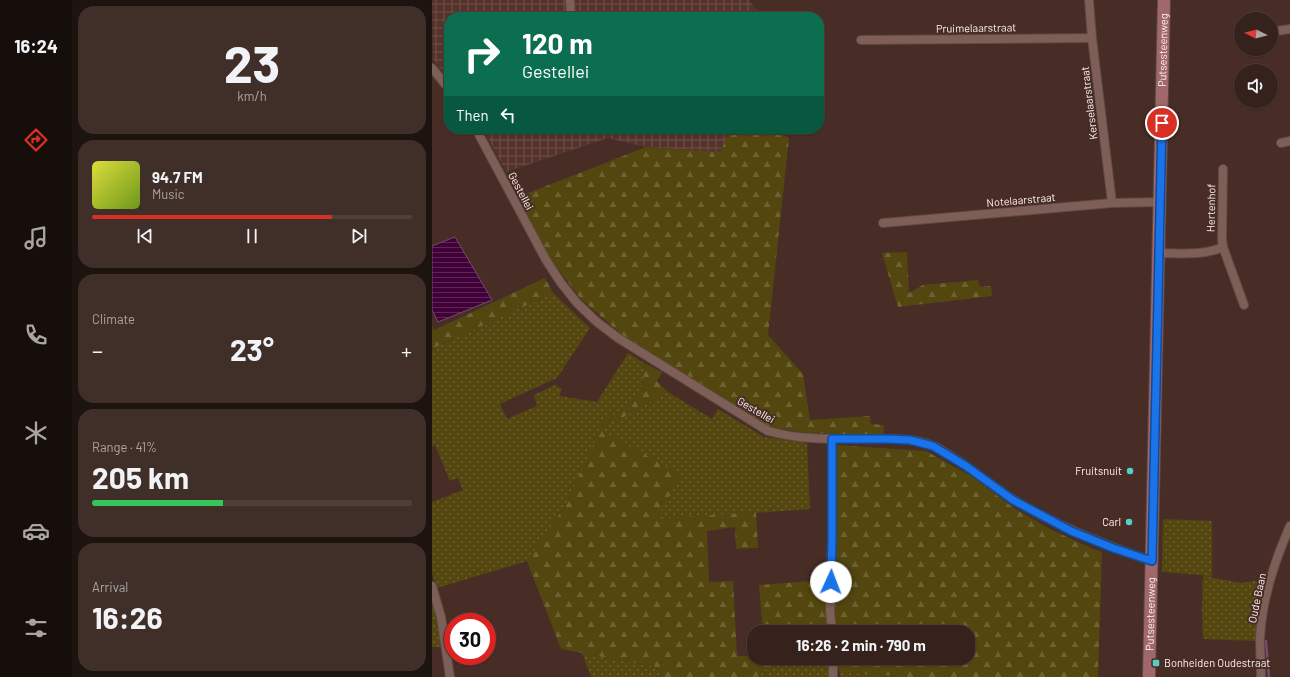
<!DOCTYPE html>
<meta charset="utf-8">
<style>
:root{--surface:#35221c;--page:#402f29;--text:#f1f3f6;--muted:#aaa4a3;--line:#4f3f3b;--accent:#d93025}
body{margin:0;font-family:Barlow,sans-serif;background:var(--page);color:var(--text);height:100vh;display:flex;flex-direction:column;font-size:15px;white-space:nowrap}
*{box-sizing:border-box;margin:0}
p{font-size:13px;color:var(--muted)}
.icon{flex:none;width:22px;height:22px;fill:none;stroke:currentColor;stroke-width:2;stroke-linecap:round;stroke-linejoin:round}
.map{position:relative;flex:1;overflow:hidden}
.sheet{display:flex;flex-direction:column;gap:6px;padding:6px;background:#1d130f;width:360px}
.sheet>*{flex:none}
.top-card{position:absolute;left:12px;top:12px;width:380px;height:122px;border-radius:16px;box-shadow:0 1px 3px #0004,0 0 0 1px var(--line);background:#0b6e4f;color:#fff;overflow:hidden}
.needle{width:26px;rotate:276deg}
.buttons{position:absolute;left:802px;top:12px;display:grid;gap:8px}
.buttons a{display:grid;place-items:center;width:44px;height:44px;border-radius:50%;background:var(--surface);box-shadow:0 1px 3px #0004,0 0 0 1px var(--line);font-size:20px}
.speed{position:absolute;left:12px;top:613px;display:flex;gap:8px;font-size:20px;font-weight:700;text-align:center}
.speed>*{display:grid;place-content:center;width:52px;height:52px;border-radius:50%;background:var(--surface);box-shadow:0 1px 3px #0004,0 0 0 1px var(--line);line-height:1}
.speed .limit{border:6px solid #d22;background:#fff;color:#111}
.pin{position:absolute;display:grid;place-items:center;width:34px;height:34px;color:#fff;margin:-17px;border:2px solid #fff;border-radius:50%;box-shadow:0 1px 4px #0007}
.me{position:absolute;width:44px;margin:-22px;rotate:2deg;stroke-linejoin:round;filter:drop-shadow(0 0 3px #0008)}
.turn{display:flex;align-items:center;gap:14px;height:84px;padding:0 12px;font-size:18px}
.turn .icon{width:52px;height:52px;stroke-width:2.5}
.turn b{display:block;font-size:28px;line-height:34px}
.then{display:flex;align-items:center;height:38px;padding:0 12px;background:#0003;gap:8px;font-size:15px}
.big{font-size:30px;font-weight:700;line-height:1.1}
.sheet .card{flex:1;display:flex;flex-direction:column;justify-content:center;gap:6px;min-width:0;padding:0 14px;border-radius:16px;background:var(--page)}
.sheet .dial{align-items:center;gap:0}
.dial b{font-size:52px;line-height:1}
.song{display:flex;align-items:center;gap:12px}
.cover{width:48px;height:48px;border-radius:6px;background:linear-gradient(135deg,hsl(60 70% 55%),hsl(80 70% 35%))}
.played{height:4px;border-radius:2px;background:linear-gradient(90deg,var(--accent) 75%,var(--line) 75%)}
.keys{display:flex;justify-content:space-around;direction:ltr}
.heat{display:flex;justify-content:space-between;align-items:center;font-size:22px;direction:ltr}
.charge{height:6px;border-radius:3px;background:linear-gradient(90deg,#34c759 41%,var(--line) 0)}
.trip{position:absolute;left:315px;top:625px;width:228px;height:40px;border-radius:16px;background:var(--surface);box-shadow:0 1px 3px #0004,0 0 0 1px var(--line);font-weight:700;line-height:40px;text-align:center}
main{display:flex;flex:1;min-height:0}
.menu{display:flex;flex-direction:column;width:72px;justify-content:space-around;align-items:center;background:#150e0b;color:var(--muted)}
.menu .icon{width:28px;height:28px}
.menu .current{color:var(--accent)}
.menu b{font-size:18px;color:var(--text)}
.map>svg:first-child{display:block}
.industrial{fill:url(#industrial-grid)}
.grass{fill:url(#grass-dots)}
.forest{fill:url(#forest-firs)}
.water{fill:url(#water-rules);stroke:#79486e}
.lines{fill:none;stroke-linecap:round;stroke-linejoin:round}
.stream{stroke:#79486e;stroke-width:2.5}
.minor-casing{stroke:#5e4943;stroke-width:10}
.secondary-casing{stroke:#5e4943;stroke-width:14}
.minor{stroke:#7d5f57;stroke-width:8}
.secondary{stroke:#a0686b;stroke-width:12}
.route-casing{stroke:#114b97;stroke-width:10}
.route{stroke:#1a73e8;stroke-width:7}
.poi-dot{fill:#56cec4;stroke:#472d26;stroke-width:1.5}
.labels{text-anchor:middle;stroke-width:4;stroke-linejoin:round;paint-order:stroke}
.street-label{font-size:11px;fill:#fef0ec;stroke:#472d26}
.poi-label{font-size:11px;fill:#fef0ec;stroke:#472d26;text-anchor:end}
</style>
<main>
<nav class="menu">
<b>16:24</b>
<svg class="icon current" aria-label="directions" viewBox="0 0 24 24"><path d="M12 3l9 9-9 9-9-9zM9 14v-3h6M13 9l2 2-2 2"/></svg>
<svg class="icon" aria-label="music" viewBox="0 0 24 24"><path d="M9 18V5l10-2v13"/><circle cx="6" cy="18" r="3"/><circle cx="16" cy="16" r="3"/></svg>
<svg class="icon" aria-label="phone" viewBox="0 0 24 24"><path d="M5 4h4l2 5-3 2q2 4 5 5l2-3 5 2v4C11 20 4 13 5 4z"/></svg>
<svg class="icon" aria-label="climate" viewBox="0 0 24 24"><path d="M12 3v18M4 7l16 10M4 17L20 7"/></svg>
<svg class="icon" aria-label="car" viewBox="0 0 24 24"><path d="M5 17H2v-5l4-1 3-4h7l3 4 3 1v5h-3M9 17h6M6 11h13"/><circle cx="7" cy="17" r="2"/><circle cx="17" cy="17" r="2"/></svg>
<svg class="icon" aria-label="filters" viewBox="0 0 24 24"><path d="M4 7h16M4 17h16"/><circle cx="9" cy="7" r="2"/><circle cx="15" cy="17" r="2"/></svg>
</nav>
<section class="sheet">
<div class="card dial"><b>23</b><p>km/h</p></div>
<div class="card">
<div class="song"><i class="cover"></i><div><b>94.7 FM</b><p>Music</p></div></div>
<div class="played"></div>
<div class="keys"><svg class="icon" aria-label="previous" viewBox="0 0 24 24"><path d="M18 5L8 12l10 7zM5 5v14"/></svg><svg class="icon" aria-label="pause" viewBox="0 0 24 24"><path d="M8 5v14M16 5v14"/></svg><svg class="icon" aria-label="next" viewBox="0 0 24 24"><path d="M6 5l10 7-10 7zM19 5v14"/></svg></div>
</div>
<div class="card"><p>Climate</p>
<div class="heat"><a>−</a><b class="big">23°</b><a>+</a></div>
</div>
<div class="card"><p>Range · 41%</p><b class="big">205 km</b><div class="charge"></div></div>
<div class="card"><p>Arrival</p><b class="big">16:26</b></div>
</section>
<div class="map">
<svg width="858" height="677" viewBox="0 0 858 677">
<defs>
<pattern id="industrial-grid" width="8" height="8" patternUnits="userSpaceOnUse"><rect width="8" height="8" fill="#55332a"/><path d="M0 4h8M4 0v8" fill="none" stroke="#6e5149"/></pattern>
<pattern id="grass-dots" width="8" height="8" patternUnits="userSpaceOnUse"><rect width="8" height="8" fill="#53470f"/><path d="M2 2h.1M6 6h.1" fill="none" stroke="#6d6232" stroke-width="1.8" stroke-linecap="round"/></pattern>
<pattern id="forest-firs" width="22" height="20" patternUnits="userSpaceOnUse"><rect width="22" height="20" fill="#53470f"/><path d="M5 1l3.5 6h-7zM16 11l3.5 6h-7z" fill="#6d6232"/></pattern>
<pattern id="water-rules" width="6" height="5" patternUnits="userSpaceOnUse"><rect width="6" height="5" fill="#400038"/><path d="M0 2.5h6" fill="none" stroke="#5d2655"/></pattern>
</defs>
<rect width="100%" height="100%" fill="#472d26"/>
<g class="industrial">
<polygon points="0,0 317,0 329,17 17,17 17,80 1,59"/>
<polygon points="51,129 299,129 288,152 214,147 176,138 74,172"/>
</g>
<g class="grass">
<polygon points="121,293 158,328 125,378 68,404 75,419 105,406 102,395 123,385 130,389 127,396 165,402 196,353 212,363 210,394 167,426 168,430 236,392 280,419 286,409 332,437 375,443 378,509 224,520 169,430 133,506 95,561 5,588 0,573 0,502 31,490 26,478 18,481 3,445 0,447 0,349"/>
<polygon points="731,519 780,521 780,577 771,576 809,583 823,581 833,586 823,641 771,639 770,609 771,575 730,572"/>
<polygon points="0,600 5,618 11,647 0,647"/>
<polygon points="150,653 229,668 231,677 159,677"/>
<polygon points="348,658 399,658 399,677 325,677"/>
<polygon points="408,672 467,676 467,677 408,677"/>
</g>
<g class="forest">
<polygon points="299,129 343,129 357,138 336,335 371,374 378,420 438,416 439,424 452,425 451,435 376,433 337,427 237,366 190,335 148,298 114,253 86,197 214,147 288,152"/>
<polygon points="475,252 477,293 491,285 546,280 548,287 559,286 560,296 466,307 450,253"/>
<polygon points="113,278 121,293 0,349 0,325 2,330"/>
<polygon points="212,363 230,372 225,381 236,392 169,430 249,475 225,519 324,512 326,548 304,549 303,527 275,531 277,582 301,581 305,656 322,656 322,658 348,658 325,677 231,677 229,668 129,649 95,561 133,506 168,430 167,426 210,394"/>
<polygon points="403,445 494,451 539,476 582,508 620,530 659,548 670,552 666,677 467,677 466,676 408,672 400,658 536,658 536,632 399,632"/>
<polygon points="393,580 397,632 331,632 327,585"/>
</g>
<polygon class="water" points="23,237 60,300 6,322 0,310 0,246"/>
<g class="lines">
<polyline class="stream" points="834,641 837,677"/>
<defs>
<g id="minor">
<polyline points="138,0 139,17"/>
<polyline points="657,0 660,38 680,203"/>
<polyline points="839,32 858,29"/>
<polyline points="429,40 660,38"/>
<polyline points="0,68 17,89"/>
<path d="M44 129 114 260 129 283 145 303 165 322 186 338 336 431C368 440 400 439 432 439 455 439 480 437 501 446 506 447 510 451 514 453 538 467 558 485 582 500 625 526 672 545 720 561"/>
<polyline points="849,143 858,141"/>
<polyline points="791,169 790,239 791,247 812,305"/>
<polyline points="451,223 680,203 729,202"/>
<path d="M727 253C748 253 771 256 791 247"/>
<polyline points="0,586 9,617 18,677"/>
<polyline points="400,632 398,610 400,539 400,439"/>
<polyline points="401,658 401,677"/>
<path d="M829 677C829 664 828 650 828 637 830 599 843 560 858 526"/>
</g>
<g id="secondary">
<path id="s1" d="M717 677 732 0"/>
</g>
</defs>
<use href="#minor" class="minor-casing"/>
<use href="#secondary" class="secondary-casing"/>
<use href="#minor" class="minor"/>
<use href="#secondary" class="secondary"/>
</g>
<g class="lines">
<defs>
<polyline id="route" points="399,582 400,539 400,439 455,439 478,440 501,446 534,466 581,500 639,531 681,548 720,561 730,123"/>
</defs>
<use href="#route" class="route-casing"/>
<use href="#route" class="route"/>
</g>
<g class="poi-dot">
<circle cx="698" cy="471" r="4"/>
<circle cx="697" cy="522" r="4"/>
<rect x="720" y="659" width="8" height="8" rx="2"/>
</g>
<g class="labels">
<g class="street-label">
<text transform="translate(544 28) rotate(-1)" y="4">Pruimelaarstraat</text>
<text dy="4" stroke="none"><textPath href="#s1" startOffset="627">Putsesteenweg</textPath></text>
<text transform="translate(657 103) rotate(-97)" y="4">Kerselaarstraat</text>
<text transform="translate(89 191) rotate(62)" y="4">Gestellei</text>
<text transform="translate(589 200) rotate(-5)" y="4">Notelaarstraat</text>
<text transform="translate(779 208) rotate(-89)" y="4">Hertenhof</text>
<text transform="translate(324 410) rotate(30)" y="4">Gestellei</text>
<text transform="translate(825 598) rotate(-78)" y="4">Oude Baan</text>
<text dy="4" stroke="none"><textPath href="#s1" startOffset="63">Putsesteenweg</textPath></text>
</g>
<g class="poi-label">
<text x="690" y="475">Fruitsnuit</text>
<text x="689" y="526">Carl</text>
<text x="732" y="667" text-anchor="start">Bonheiden Oudestraat</text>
</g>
</g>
</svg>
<div class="buttons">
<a><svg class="needle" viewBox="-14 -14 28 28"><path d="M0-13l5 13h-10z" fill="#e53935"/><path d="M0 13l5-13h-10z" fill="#aaa4a3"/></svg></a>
<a><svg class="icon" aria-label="sound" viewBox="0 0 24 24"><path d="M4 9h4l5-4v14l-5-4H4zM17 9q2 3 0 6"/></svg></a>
</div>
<div class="speed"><div class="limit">30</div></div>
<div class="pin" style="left:730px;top:123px;background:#d93025"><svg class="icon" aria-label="arrive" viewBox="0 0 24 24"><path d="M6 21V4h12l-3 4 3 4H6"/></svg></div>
<svg class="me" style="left:399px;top:582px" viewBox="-20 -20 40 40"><circle r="19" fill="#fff"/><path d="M0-13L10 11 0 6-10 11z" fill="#1a73e8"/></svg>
<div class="trip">16:26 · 2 min · 790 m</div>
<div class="top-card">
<div class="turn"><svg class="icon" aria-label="right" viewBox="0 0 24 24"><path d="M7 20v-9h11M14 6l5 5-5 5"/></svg><div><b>120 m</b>Gestellei</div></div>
<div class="then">Then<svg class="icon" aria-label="left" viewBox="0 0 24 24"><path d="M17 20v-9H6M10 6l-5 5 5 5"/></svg></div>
</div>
</div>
</main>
